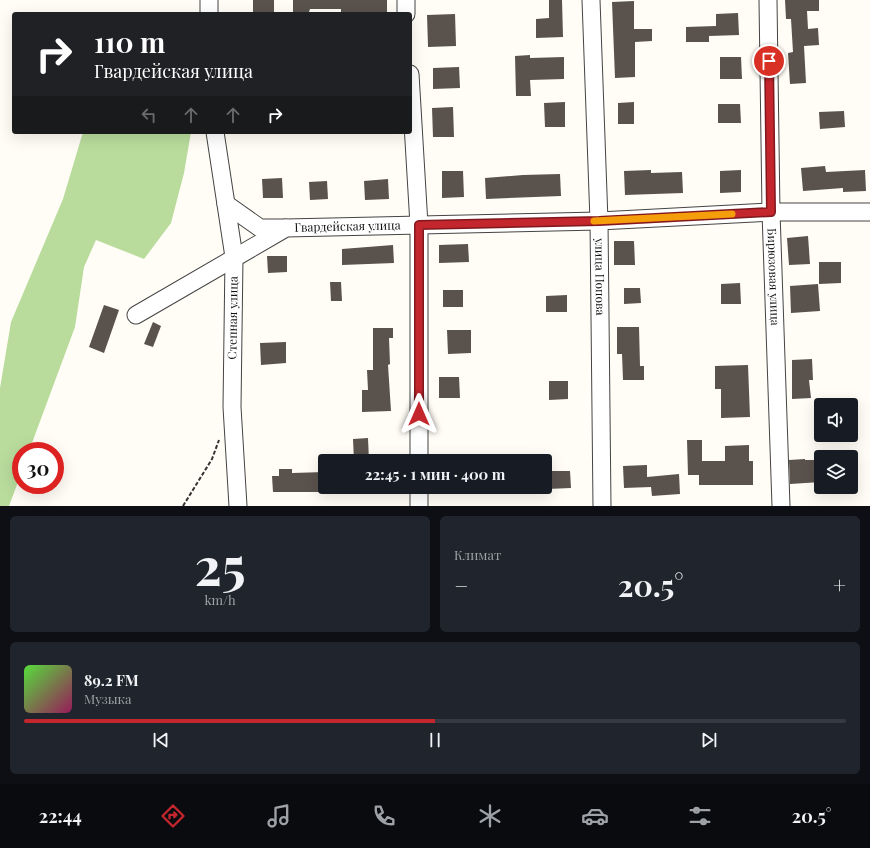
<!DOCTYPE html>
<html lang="ru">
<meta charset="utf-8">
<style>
:root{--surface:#171b24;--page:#20242c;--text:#f1f3f6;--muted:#9ea1a6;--line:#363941;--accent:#c4262e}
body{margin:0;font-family:"Playfair Display",serif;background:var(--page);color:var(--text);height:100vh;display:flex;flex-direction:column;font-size:15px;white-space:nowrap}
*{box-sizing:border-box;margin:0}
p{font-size:13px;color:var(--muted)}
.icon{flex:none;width:22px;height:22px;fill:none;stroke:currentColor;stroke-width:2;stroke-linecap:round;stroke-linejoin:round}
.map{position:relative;height:506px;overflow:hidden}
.sheet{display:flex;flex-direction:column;gap:10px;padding:10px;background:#0d0f14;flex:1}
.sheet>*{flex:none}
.hud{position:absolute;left:12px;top:12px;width:400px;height:122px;border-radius:4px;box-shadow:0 4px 16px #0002;background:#202124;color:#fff;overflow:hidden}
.tools{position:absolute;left:814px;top:398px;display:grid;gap:8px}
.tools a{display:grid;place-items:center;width:44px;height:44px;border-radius:4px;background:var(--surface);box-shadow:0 4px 16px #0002;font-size:20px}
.speed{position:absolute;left:12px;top:442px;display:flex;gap:8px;font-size:20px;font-weight:700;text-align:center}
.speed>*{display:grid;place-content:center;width:52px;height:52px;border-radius:50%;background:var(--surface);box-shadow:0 4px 16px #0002;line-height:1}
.speed .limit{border:6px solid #d22;background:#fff;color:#111}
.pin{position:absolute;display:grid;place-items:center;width:34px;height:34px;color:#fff;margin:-17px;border:2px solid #fff;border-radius:50%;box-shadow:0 1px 4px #0007}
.me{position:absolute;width:44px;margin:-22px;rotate:0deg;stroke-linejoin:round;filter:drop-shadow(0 0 3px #0008)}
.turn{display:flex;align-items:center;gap:14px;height:84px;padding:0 16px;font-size:18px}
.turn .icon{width:52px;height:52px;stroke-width:2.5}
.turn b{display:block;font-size:28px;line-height:34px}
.lanes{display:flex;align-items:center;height:38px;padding:0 16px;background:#0003;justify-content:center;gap:20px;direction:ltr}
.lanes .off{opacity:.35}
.big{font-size:30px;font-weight:700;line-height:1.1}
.sheet .card{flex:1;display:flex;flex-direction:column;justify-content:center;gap:6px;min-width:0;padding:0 14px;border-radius:6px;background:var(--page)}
.sheet .dial{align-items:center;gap:0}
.dial b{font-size:52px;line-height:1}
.song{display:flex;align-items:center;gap:12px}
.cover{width:48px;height:48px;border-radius:6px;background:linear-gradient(135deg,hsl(110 70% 55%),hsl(330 70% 35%))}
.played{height:4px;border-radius:2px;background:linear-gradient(90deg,var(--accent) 50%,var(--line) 50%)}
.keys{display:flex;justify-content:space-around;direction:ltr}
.heat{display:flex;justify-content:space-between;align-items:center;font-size:22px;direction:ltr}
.sheet .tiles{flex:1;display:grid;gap:10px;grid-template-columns:1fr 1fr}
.card:last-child{grid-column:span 2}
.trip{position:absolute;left:318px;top:454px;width:234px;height:40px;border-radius:4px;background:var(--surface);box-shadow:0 4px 16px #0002;font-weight:700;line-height:40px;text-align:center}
.menu{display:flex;height:64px;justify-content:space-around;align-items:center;background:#090b0e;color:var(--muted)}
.menu .icon{width:28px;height:28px}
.menu .active{color:var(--accent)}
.menu b{font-size:18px;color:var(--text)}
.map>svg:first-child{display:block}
.forest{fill:#b9dc9c}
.building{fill:#5a524d}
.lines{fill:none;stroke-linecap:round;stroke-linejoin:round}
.minor-casing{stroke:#444;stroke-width:19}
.path{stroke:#333;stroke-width:2;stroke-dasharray:4 2;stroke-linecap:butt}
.minor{stroke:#fff;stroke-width:17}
.route-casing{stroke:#7f191e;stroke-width:10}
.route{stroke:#c4262e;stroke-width:7}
.slow{stroke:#f59e0b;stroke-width:7}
.labels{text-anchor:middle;stroke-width:4;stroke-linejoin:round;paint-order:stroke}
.street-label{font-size:12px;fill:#111;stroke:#fff}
</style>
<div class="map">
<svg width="870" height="506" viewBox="0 0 870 506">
<rect width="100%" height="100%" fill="#fffdf5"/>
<polygon class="forest" points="83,132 191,132 184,173 171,223 144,259 96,240 84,267 75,327 29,451 21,451 21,474 9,506 0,506 0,388 11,322 63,199"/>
<g class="building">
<rect x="253" y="0" width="21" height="14"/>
<polygon points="293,0 387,0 387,12 341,12 341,9 310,9 309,12 293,12"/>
<polygon points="549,0 562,0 563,37 536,38 536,19 549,18"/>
<polygon points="785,0 819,0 819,11 807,11 808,29 818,28 819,45 804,46 806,83 790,84 788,53 793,52 791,19 786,19"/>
<polygon points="634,1 634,29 652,29 652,41 635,42 635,77 615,78 612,2"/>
<polygon points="738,13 739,35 709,36 709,42 686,42 686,27 716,26 716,14"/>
<polygon points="455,14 456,46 428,47 427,15"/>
<polygon points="530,55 530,58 564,57 564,79 530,80 531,96 516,96 515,56"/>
<polygon points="720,57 741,57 742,79 720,79"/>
<polygon points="459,67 460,88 433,89 433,68"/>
<polygon points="565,102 565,127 545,127 544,103"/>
<polygon points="634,102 634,124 618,124 618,103"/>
<polygon points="718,104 740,104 741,123 718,123"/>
<polygon points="453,107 454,137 433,137 432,108"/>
<polygon points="844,111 845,127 820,129 819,112"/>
<polygon points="825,166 826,172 865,170 866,191 843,192 843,188 803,191 801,168"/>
<polygon points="651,170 651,173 682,172 683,193 625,195 624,171"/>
<polygon points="741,170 741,192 720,193 720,171"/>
<polygon points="442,171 463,171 464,197 442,198"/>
<polygon points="560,174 561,196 486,199 485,178 523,175"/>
<polygon points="282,178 283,198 263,198 262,179"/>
<polygon points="388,179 389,199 365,200 364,181"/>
<polygon points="327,181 328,199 310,200 309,182"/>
<polygon points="808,236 810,264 789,265 787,238"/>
<polygon points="614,241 634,241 635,265 614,265"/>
<polygon points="468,244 469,262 439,263 439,245"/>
<polygon points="393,245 394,263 342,265 342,249"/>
<polygon points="267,256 287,256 287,272 268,273"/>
<polygon points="819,262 841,262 841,283 819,284"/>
<polygon points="330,282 341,282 342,301 331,301"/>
<polygon points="740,283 741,304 721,304 721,284"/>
<polygon points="818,284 820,311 791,313 790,286"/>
<polygon points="624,288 640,288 641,303 624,304"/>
<rect x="443" y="290" width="20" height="17"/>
<polygon points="567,295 567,312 546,312 546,296"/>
<polygon points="104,305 119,310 104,353 89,347"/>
<polygon points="153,322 161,326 153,347 144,344"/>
<polygon points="617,327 639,327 640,366 644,366 644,380 623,380 622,354 617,354"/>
<polygon points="373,328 393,328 393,338 389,338 390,364 388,365 391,411 362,412 362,390 368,390 367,370 373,370"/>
<polygon points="447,330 471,330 471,353 448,354"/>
<polygon points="286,342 286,363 261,365 260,343"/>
<polygon points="812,359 813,380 809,380 811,398 792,399 792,360"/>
<polygon points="748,365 750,417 721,418 721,389 715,389 715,366"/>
<polygon points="439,377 459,377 460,398 439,398"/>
<polygon points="549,381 568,381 568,399 549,400"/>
<polygon points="368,438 369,461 354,461 353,439"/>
<polygon points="687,440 702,440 702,461 725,461 725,446 749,445 749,461 753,461 753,485 699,485 699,475 688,475"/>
<polygon points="805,459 805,460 821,460 821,482 790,484 789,460"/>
<polygon points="647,465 647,477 679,474 680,494 652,496 651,487 624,488 623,466"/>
<polygon points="279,469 292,469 292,473 325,472 325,492 273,492 272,476 279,476"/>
<polygon points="547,471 570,471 571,488 547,489"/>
</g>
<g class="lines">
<defs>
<g id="minor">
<polyline points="209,0 209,14"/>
<polyline points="406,0 406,14"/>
<path id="s1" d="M591 0 599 221 602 506"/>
<path id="s2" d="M768 0 771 212 781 506"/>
<polyline points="410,74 419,225 419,461"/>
<polyline points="215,132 234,257 232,407 238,506"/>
<polyline points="226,204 260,228 286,228"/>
<path id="s3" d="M136 315 286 228 599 221 771 212H870"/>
<polyline points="419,506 419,487"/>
</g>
</defs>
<use href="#minor" class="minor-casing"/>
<polyline class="path" points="183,506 212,459 219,440"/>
<use href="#minor" class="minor"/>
</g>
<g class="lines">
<defs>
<polyline id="route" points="419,414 419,225 599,221 771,212 769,61"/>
</defs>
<use href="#route" class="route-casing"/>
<use href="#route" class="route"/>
<polyline class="slow" points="594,221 732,214"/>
</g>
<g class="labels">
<g class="street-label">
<text dy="4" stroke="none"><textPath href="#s3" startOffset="235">Гвардейская улица</textPath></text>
<text dy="4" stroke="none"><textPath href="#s1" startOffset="277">улица Попова</textPath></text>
<text dy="4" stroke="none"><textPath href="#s2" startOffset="277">Бирюзовая улица</textPath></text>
<text transform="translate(233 318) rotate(-89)" y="4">Степная улица</text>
</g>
</g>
</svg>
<div class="tools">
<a><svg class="icon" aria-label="sound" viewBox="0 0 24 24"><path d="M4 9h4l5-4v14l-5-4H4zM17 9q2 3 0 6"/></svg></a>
<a><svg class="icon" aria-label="layers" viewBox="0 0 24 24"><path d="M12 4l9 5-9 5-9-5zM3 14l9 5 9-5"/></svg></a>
</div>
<div class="speed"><div class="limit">30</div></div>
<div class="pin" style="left:769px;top:61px;background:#d93025"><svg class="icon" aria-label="arrive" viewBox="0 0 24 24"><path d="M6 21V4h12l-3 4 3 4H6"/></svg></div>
<svg class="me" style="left:419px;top:414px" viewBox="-20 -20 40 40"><path d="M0-17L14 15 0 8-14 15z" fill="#c4262e" stroke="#fff" stroke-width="4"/></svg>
<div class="trip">22:45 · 1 мин · 400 m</div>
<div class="hud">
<div class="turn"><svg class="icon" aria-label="right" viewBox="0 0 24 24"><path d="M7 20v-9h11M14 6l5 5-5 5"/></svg><div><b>110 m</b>Гвардейская улица</div></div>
<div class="lanes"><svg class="icon off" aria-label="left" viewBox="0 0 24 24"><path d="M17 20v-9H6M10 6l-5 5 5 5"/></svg><svg class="icon off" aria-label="ahead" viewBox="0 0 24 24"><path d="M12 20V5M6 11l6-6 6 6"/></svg><svg class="icon off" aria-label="ahead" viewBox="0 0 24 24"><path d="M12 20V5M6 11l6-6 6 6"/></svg><svg class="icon" aria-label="right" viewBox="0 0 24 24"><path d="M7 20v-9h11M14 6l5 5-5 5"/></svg></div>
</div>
</div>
<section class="sheet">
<div class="tiles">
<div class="card dial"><b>25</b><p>km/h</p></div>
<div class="card"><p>Климат</p>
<div class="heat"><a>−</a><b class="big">20.5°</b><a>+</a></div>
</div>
<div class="card">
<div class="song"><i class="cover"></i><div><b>89.2 FM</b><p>Музыка</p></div></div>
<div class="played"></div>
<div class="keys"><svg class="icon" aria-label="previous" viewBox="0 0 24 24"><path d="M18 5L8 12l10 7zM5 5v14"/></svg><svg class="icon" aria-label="pause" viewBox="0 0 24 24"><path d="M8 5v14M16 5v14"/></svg><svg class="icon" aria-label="next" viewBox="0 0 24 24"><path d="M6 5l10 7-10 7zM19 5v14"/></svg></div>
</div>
</div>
</section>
<nav class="menu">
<b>22:44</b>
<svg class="icon active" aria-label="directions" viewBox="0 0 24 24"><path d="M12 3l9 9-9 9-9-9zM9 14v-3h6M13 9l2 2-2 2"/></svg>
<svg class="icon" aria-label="music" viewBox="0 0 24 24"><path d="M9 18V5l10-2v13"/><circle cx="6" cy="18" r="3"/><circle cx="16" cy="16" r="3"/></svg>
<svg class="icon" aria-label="phone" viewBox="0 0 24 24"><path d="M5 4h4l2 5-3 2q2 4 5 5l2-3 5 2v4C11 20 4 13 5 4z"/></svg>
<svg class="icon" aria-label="climate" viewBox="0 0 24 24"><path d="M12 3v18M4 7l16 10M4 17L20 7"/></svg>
<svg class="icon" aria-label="car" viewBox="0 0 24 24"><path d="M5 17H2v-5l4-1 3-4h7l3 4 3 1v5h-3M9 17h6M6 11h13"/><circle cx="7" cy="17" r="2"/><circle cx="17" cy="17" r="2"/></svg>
<svg class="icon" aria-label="filters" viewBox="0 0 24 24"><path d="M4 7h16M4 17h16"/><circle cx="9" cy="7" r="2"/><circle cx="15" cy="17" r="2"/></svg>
<b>20.5°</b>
</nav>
